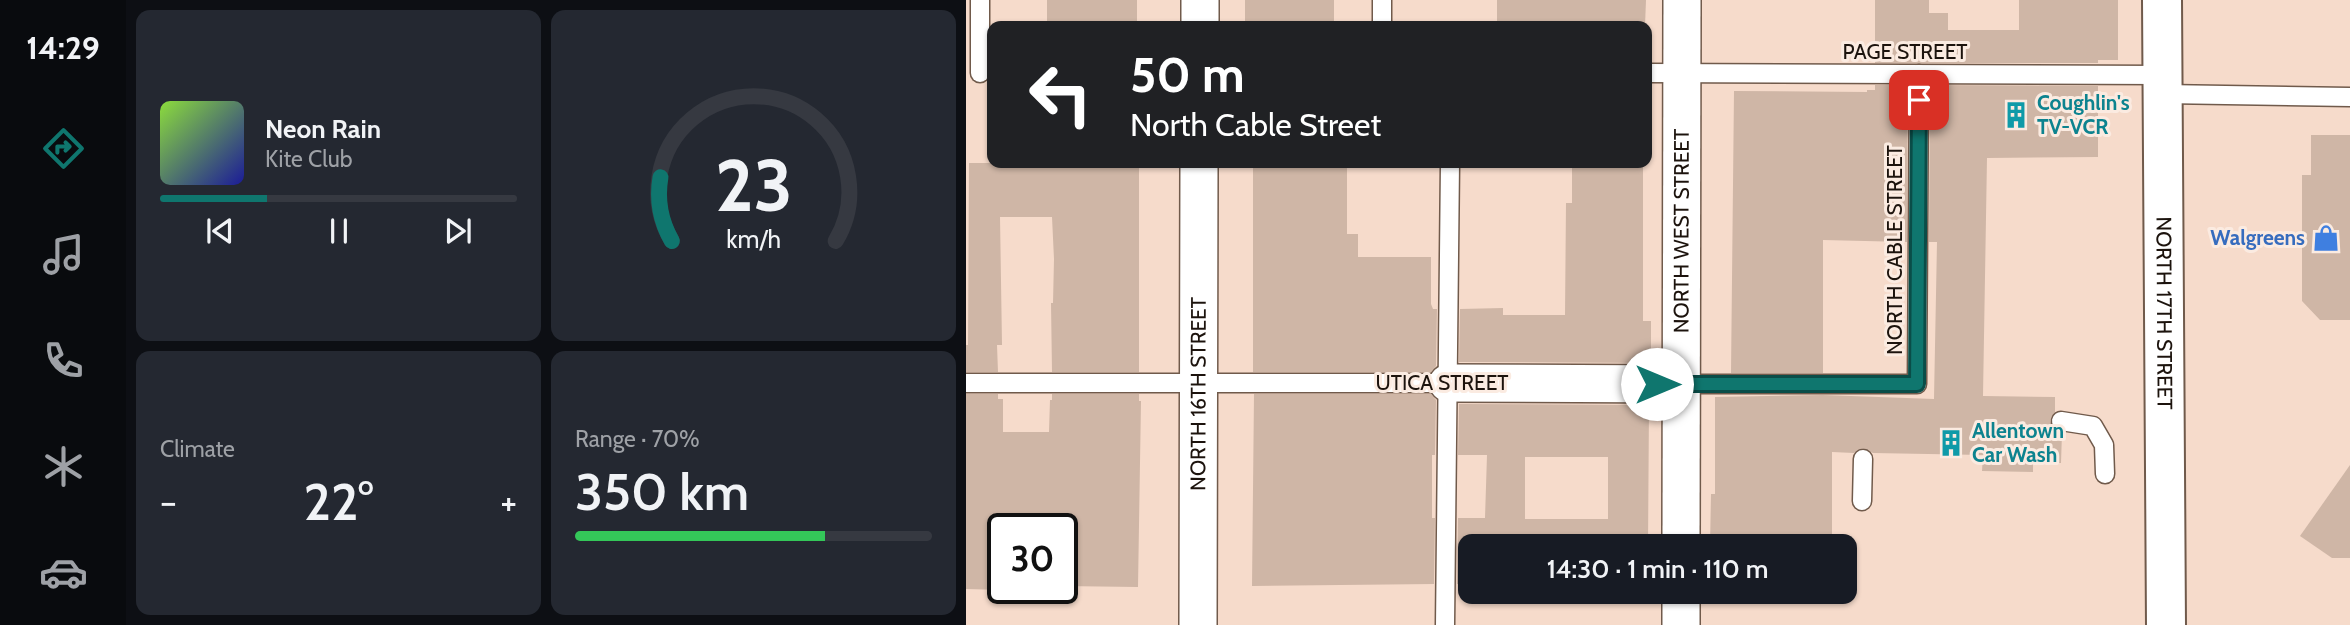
<!DOCTYPE html>
<meta charset="utf-8">
<style>
:root{--surface:#171b24;--page:#242831;--text:#f1f3f6;--muted:#9ea1a6;--line:#363941;--accent:#0f766e}
body{margin:0;font-family:Cabin,sans-serif;background:var(--page);color:var(--text);height:100vh;display:flex;flex-direction:column;font-size:26px;white-space:nowrap}
*{box-sizing:border-box;margin:0}
p{font-size:23px;color:var(--muted)}
.icon{flex:none;width:38px;height:38px;fill:none;stroke:currentColor;stroke-width:2;stroke-linecap:round;stroke-linejoin:round}
.map{position:relative;flex:1;overflow:hidden}
.sheet{display:flex;flex-direction:column;gap:10px;padding:10px;background:#0d0f14;width:840px}
.sheet>*{flex:none}
.top-card{position:absolute;left:21px;top:21px;width:665px;height:147px;border-radius:14px;box-shadow:0 2px 5px #0004;background:#202124;color:#fff;overflow:hidden}
.speed{position:absolute;left:21px;top:513px;display:flex;gap:14px;font-size:35px;font-weight:700;text-align:center}
.speed>*{display:grid;place-content:center;width:91px;height:91px;border-radius:50%;background:var(--surface);box-shadow:0 2px 5px #0004;line-height:1}
.speed .limit{border:4px solid #111;border-radius:10px;background:#fff;color:#111}
.pin{position:absolute;display:grid;place-items:center;width:60px;height:60px;color:#fff;margin:-30px;border-radius:14px;box-shadow:0 4px 10px #0006}
.me{position:absolute;width:77px;margin:-38px;rotate:90deg;stroke-linejoin:round;filter:drop-shadow(0 0 5px #0008)}
.turn{display:flex;align-items:center;gap:24px;height:147px;padding:0 28px;font-size:32px}
.turn .icon{width:91px;height:91px;stroke-width:2.5}
.turn b{display:block;font-size:49px;line-height:60px}
.big{font-size:52px;font-weight:600;line-height:1.1}
.sheet .widget{flex:1;display:flex;flex-direction:column;justify-content:center;gap:10px;min-width:0;padding:0 24px;border-radius:14px;background:var(--page)}
.sheet .dial{align-items:center;gap:0}
.dial svg{height:182px;overflow:visible;fill:none;stroke:var(--line);stroke-width:7;stroke-linecap:round;text-anchor:middle}
.dial text{fill:var(--text);stroke:none}
.song{display:flex;align-items:center;gap:21px}
.cover{width:84px;height:84px;border-radius:10px;background:linear-gradient(135deg,hsl(90 70% 55%),hsl(240 70% 35%))}
.played{height:7px;border-radius:4px;background:linear-gradient(90deg,var(--accent) 30%,var(--line) 30%)}
.keys{display:flex;justify-content:space-around;direction:ltr}
.heat{display:flex;justify-content:space-between;align-items:center;font-size:38px;direction:ltr}
.charge{height:10px;border-radius:5px;background:linear-gradient(90deg,#34c759 70%,var(--line) 0)}
.sheet .tiles{flex:1;display:grid;gap:10px;grid-template-columns:repeat(2,1fr)}
.trip{position:absolute;left:492px;top:534px;width:399px;height:70px;border-radius:14px;background:var(--surface);box-shadow:0 2px 5px #0004;font-weight:600;line-height:70px;text-align:center}
main{display:flex;flex:1;min-height:0}
.tabs{display:flex;flex-direction:column;width:126px;justify-content:space-around;align-items:center;background:#090b0e;color:var(--muted)}
.tabs .icon{width:49px;height:49px}
.tabs .selected{color:var(--accent)}
.tabs b{font-size:32px;color:var(--text)}
.map>svg:first-child{display:block}
.building{fill:#cfb6a6;fill-rule:evenodd}
.lines{fill:none;stroke-linecap:round;stroke-linejoin:round}
.lane-casing{stroke:#705a4b;stroke-width:21}
.street-casing{stroke:#705a4b;stroke-width:40}
.secondary-casing{stroke:#705a4b;stroke-width:42}
.lane{stroke:#fff;stroke-width:18}
.street{stroke:#fff;stroke-width:37}
.secondary{stroke:#fff;stroke-width:38}
.route-casing{stroke:#0a4d48;stroke-width:18}
.route{stroke:#0f766e;stroke-width:12}
.labels{text-anchor:middle;stroke-width:6;stroke-linejoin:round;paint-order:stroke}
.street-label{font-size:21px;fill:#1c130d;stroke:#fbebe1}
.culture-label{font-size:21px;font-weight:bold;fill:#0d838f;stroke:#fbebe1;text-anchor:start}
.shop-label{font-size:21px;font-weight:bold;fill:#366cbe;stroke:#fbebe1;text-anchor:end}
</style>
<main>
<nav class="tabs">
<b>14:29</b>
<svg class="icon selected" aria-label="directions" viewBox="0 0 24 24"><path d="M12 3l9 9-9 9-9-9zM9 14v-3h6M13 9l2 2-2 2"/></svg>
<svg class="icon" aria-label="music" viewBox="0 0 24 24"><path d="M9 18V5l10-2v13"/><circle cx="6" cy="18" r="3"/><circle cx="16" cy="16" r="3"/></svg>
<svg class="icon" aria-label="phone" viewBox="0 0 24 24"><path d="M5 4h4l2 5-3 2q2 4 5 5l2-3 5 2v4C11 20 4 13 5 4z"/></svg>
<svg class="icon" aria-label="climate" viewBox="0 0 24 24"><path d="M12 3v18M4 7l16 10M4 17L20 7"/></svg>
<svg class="icon" aria-label="car" viewBox="0 0 24 24"><path d="M5 17H2v-5l4-1 3-4h7l3 4 3 1v5h-3M9 17h6M6 11h13"/><circle cx="7" cy="17" r="2"/><circle cx="17" cy="17" r="2"/></svg>
</nav>
<section class="sheet">
<div class="tiles">
<div class="widget">
<div class="song"><i class="cover"></i><div><b>Neon Rain</b><p>Kite Club</p></div></div>
<div class="played"></div>
<div class="keys"><svg class="icon" aria-label="previous" viewBox="0 0 24 24"><path d="M18 5L8 12l10 7zM5 5v14"/></svg><svg class="icon" aria-label="pause" viewBox="0 0 24 24"><path d="M8 5v14M16 5v14"/></svg><svg class="icon" aria-label="next" viewBox="0 0 24 24"><path d="M6 5l10 7-10 7zM19 5v14"/></svg></div>
</div>
<div class="widget dial"><svg viewBox="0 0 100 80">
<path d="M14 69A42 42 0 1 1 86 69"/>
<path d="M14 69A42 42 0 0 1 9 41" stroke="#0f766e"/>
<text x="50" y="56" font-size="32" font-weight="700">23</text>
<text x="50" y="72" font-size="11">km/h</text>
</svg></div>
<div class="widget"><p>Climate</p>
<div class="heat"><a>−</a><b class="big">22°</b><a>+</a></div>
</div>
<div class="widget"><p>Range · 70%</p><b class="big">350 km</b><div class="charge"></div></div>
</div>
</section>
<div class="map">
<svg width="1384" height="625" viewBox="0 0 1384 625">
<rect width="100%" height="100%" fill="#f6dbcb"/>
<g class="building">
<rect x="81" y="0" width="90" height="26"/>
<rect x="279" y="0" width="89" height="26"/>
<polygon points="531,0 680,0 679,26 531,26"/>
<polygon points="909,0 963,0 963,13 982,13 982,30 1053,30 1053,0 1152,0 1152,60 1132,60 1132,63 909,63"/>
<polygon points="909,85 942,85 941,242 857,240 857,373 765,373 768,91 901,92 901,90 909,90"/>
<polygon points="964,85 1132,86 1132,157 1021,158 1017,396 1089,397 1089,412 1084,420 1088,432 1096,433 1095,463 1067,463 1067,472 1016,471 1017,455 907,453 897,448 888,453 866,452 866,546 744,546 745,494 749,494 749,397 857,395 968,399 971,242 963,242"/>
<polygon points="1345,135 1384,135 1384,320 1354,320 1336,301 1336,175 1345,175"/>
<polygon points="3,163 173,163 173,372 86,372 85,303 87,303 88,259 86,217 34,217 36,345 31,345 32,372 0,372 0,345 2,345"/>
<polygon points="287,163 381,163 381,234 392,234 392,257 465,257 465,304 467,309 471,309 470,366 465,372 287,372"/>
<polygon points="606,163 677,163 677,321 685,321 685,363 493,362 494,309 537,308 537,315 599,315 600,203 606,203"/>
<polygon points="0,394 32,394 32,399 37,399 37,432 83,432 84,400 86,400 86,394 173,394 173,401 175,401 172,587 96,586 96,528 37,528 37,590 0,589"/>
<polygon points="288,394 465,394 470,400 469,455 466,455 466,518 469,518 468,584 286,586"/>
<path d="M493 404 683 405 682 546H504V585L491 584 492 518H519L521 455H492ZM559 457H642V519H559Z"/>
<polygon points="1384,465 1384,558 1366,558 1334,536"/>
</g>
<g class="lines">
<defs>
<g id="lane">
<polyline points="14,0 14,73"/>
<polyline points="416,0 416,26"/>
<polyline points="681,73 1197,75"/>
<polyline points="1197,94 1384,97"/>
<polyline points="0,383 482,383"/>
<polyline points="717,384 951,384 953,74"/>
<polyline points="1095,421 1127,426 1138,445 1139,474"/>
<polyline points="896,501 897,459"/>
<polyline points="479,625 484,163"/>
</g>
<g id="street">
<polyline points="234,26 234,0"/>
<polyline points="482,383 717,384"/>
<path id="s1" d="M715 546 716 0"/>
<path id="s2" d="M232 625 233 163"/>
<polyline points="715,625 715,592"/>
</g>
<g id="secondary">
<path id="s3" d="M1196 0 1200 625"/>
</g>
</defs>
<use href="#lane" class="lane-casing"/>
<use href="#street" class="street-casing"/>
<use href="#secondary" class="secondary-casing"/>
<use href="#lane" class="lane"/>
<use href="#street" class="street"/>
<use href="#secondary" class="secondary"/>
</g>
<g class="lines">
<defs>
<polyline id="route" points="691,384 951,384 953,100"/>
</defs>
<use href="#route" class="route-casing"/>
<use href="#route" class="route"/>
</g>
<defs>
<symbol id="building-bare" viewBox="-9 -9 18 18"><path d="M-4-6H4V6H1V3H-1V6H-4ZM-2.5-4.3h1.7v1.8h-1.7ZM.8-4.3h1.7v1.8H.8ZM-2.5-1h1.7V.8h-1.7ZM.8-1h1.7V.8H.8Z" fill="#0f9aa8" stroke="#fbebe1" stroke-width="2.5" paint-order="stroke"/></symbol>
<symbol id="shop-bare" viewBox="-9 -9 18 18"><path d="M-5-2.5h2.3a2.7 3.5 0 0 1 5.4 0H5L5.5 6h-11ZM-1.5-2.5h3a1.5 2.3 0 0 0-3 0Z" fill="#3f7fe0" stroke="#fbebe1" stroke-width="2.5" paint-order="stroke"/></symbol>
</defs>
<g fill-rule="evenodd">
<use href="#building-bare" x="1031" y="96" width="38" height="38"/>
<use href="#shop-bare" x="1341" y="219" width="38" height="38"/>
<use href="#building-bare" x="966" y="424" width="38" height="38"/>
</g>
<g class="labels">
<g class="street-label">
<text x="939" y="59">PAGE STREET</text>
<text dy="7" stroke="none"><textPath href="#s1" startOffset="315">NORTH WEST STREET</textPath></text>
<text transform="translate(929 250) rotate(-90)" y="7">NORTH CABLE STREET</text>
<text dy="7" stroke="none"><textPath href="#s3" startOffset="313">NORTH 17TH STREET</textPath></text>
<text x="476" y="390">UTICA STREET</text>
<text dy="7" stroke="none"><textPath href="#s2" startOffset="231">NORTH 16TH STREET</textPath></text>
</g>
<g class="culture-label">
<text x="1071" y="110">Coughlin's<tspan x="1071" dy="24">TV-VCR</tspan></text>
<text x="1006" y="438">Allentown<tspan x="1006" dy="24">Car Wash</tspan></text>
</g>
<g class="shop-label">
<text x="1339" y="245">Walgreens</text>
</g>
</g>
</svg>
<div class="speed"><div class="limit">30</div></div>
<div class="pin" style="left:953px;top:100px;background:#d93025"><svg class="icon" aria-label="arrive" viewBox="0 0 24 24"><path d="M6 21V4h12l-3 4 3 4H6"/></svg></div>
<svg class="me" style="left:691px;top:384px" viewBox="-20 -20 40 40"><circle r="19" fill="#fff"/><path d="M0-13L10 11 0 6-10 11z" fill="#0f766e"/></svg>
<div class="trip">14:30 · 1 min · 110 m</div>
<div class="top-card">
<div class="turn"><svg class="icon" aria-label="left" viewBox="0 0 24 24"><path d="M17 20v-9H6M10 6l-5 5 5 5"/></svg><div><b>50 m</b>North Cable Street</div></div>
</div>
</div>
</main>
